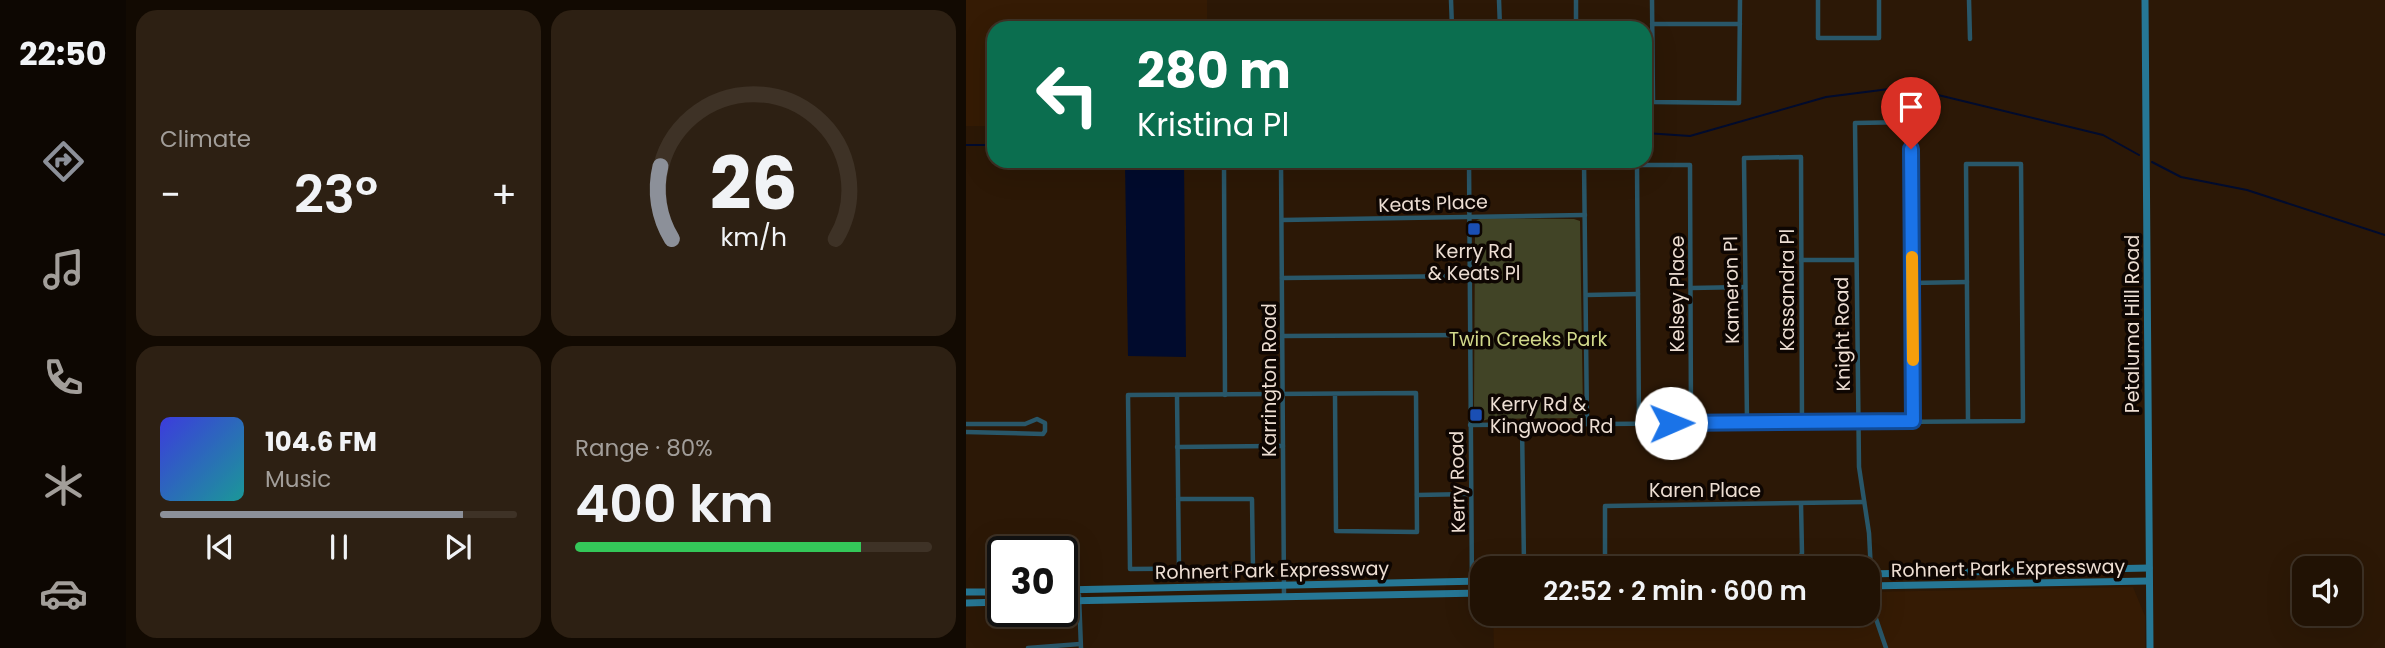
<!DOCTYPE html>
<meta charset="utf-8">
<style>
:root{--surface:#211204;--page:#2d2013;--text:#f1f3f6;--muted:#a29e9a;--line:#3e3226;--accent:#8c9099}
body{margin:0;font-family:Poppins,sans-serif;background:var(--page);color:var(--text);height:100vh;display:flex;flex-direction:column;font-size:26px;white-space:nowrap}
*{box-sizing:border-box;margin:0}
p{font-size:23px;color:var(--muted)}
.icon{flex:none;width:38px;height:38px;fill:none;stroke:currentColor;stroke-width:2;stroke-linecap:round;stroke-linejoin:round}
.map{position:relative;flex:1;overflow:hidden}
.details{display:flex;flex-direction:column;gap:10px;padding:10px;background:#120a02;width:840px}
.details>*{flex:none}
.hud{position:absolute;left:21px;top:21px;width:665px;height:147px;border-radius:21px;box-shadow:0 7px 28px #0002,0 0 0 2px var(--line);background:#0b6e4f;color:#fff;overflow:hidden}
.tools{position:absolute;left:1326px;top:556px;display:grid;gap:14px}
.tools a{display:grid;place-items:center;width:70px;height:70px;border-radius:14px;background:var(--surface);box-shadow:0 7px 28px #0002,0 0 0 2px var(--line);font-size:35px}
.speed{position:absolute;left:21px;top:536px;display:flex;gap:14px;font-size:35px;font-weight:700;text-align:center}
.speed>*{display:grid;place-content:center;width:91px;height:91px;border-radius:50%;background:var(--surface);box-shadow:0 7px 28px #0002,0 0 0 2px var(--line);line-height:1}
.speed .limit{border:4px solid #111;border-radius:10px;background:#fff;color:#111}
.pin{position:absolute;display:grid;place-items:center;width:60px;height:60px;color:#fff;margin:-72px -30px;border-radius:50% 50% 50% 0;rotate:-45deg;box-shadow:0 0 7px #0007}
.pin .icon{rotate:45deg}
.me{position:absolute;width:77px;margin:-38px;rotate:89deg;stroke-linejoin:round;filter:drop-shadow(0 0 5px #0008)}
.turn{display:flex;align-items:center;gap:24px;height:147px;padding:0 35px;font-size:32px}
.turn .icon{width:91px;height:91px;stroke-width:2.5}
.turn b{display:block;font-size:49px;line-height:60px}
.big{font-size:52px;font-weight:600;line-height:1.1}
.details .card{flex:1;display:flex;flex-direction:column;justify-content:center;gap:10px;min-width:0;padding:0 24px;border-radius:21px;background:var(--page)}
.details .dial{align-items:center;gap:0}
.dial svg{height:182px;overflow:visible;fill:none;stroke:var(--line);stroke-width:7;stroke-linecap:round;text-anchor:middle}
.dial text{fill:var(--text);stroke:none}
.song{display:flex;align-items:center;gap:21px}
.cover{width:84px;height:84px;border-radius:10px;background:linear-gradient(135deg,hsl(240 70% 55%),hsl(180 70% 35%))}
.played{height:7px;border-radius:4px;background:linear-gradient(90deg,var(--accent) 85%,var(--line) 85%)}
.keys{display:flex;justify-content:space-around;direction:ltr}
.heat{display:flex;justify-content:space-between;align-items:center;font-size:38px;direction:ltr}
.charge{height:10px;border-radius:5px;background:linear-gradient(90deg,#34c759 80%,var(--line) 0)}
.details .tiles{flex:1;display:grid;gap:10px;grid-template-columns:repeat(2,1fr)}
.trip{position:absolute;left:504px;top:556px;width:410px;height:70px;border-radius:21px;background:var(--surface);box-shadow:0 7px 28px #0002,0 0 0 2px var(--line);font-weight:600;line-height:70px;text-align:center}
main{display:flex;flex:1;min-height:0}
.dock{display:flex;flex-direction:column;width:126px;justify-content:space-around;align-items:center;background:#0d0702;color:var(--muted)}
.dock .icon{width:49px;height:49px}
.dock .selected{color:var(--accent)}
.dock b{font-size:32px;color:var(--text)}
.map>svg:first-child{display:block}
.built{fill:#351b04}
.green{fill:#414426}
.water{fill:#010b2d}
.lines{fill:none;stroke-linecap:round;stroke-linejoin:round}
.stream{stroke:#010b2d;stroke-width:2}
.minor{stroke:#295769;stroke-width:4.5}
.secondary{stroke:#267795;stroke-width:7}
.route-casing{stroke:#114b97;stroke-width:18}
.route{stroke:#1a73e8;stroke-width:12}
.slow{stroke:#f59e0b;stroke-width:12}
.transit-dot{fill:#1a4fb4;stroke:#0e0602;stroke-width:2.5}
.labels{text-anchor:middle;stroke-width:7;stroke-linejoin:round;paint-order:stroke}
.street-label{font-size:19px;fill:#edded3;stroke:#0e0602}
.poi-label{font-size:19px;fill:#edded3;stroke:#0e0602}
.park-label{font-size:19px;fill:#d2d98b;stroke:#0e0602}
</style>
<main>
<nav class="dock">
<b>22:50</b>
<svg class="icon selected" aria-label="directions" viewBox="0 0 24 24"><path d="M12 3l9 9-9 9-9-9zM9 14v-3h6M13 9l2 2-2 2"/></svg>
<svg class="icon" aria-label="music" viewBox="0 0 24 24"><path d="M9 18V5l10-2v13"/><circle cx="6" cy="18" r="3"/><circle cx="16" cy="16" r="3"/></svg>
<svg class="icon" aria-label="phone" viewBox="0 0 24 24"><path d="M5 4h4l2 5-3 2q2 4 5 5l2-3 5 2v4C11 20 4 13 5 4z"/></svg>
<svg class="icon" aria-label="climate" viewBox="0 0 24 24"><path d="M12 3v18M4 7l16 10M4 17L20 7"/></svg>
<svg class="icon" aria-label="car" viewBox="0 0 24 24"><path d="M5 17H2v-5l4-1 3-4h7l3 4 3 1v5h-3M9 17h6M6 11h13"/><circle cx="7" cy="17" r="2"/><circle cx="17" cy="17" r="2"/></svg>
</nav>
<section class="details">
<div class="tiles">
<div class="card"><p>Climate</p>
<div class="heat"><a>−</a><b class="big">23°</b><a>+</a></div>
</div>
<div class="card dial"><svg viewBox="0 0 100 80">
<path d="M14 69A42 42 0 1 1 86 69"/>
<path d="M14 69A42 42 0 0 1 9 37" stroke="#8c9099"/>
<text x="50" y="56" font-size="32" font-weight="700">26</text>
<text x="50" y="72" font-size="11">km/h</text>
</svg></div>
<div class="card">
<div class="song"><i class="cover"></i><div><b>104.6 FM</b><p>Music</p></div></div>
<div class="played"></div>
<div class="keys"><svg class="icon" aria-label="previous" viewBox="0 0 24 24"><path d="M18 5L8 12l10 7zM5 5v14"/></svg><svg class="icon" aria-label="pause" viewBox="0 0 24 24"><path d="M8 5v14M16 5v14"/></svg><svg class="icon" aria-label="next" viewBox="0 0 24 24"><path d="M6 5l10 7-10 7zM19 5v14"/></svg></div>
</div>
<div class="card"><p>Range · 80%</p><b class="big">400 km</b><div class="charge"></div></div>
</div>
</section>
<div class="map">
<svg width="1419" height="648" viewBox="0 0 1419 648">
<rect width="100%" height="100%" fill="#2c1806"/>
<g class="built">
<polygon points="0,0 241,0 241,28 28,28 28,126 0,126"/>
<polygon points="1167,587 1179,616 1179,648 528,648 527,614 901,614 901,592"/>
</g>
<polygon class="green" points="517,218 608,219 614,221 617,413 614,418 523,419 516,421 510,417 508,412 509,233 507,226 511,220"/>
<polygon class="water" points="218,162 220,357 162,356 159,163"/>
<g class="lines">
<g class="stream">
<polyline points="679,133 724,136 860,97 939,87 1137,135 1173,155"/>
<polyline points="0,145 28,145"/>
<polyline points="1186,162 1215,177 1281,190 1419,235"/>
</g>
<g class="minor">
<polyline points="485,0 486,28"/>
<polyline points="533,0 534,28"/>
<polyline points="686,0 687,102 773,103 774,0"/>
<polyline points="852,0 852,38 913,38 913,0"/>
<polyline points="1003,0 1004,39"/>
<polyline points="686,24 774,24"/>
<polyline points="610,28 610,0"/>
<polyline points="503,161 506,593"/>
<polyline points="618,161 621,424"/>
<polyline points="315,163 318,596"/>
<polyline points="316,220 619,215"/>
<polyline points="835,260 890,260"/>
<polyline points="316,278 503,276"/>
<polyline points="946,283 1001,282"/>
<polyline points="725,288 779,287"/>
<polyline points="620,295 672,294"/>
<polyline points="316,336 503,335"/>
<polyline points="211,395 213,569"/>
<polyline points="259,395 258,164 539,161"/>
<polyline points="781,422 778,158 835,157 836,423"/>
<polyline points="673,423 671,165 724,165 725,423"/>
<polyline points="0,424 59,424 71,419 79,423 79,431 77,434 0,432"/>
<polyline points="504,425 1057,421 1055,164 1000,164 1002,421"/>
<polyline points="556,425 558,564 833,560 836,553 835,504"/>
<polyline points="211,447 317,446"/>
<polyline points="451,495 505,494"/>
<polyline points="212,499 286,499 287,568 164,569 162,395 450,393 451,532 370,531 369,394"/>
<polyline points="639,564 639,506 898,502"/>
<polyline points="113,595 115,648"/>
<polyline points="62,648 114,644"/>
<polyline points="920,648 907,610 903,533 893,467 889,123 945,122 947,421"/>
</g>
<g class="secondary">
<polyline points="1179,0 1184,648"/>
<polyline points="901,574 1183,568"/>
<polyline points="901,586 1183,581"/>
<polyline points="96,590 516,581"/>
<polyline points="0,592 37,592"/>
<polyline points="96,601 516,593"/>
<polyline points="0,603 37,602"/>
</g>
</g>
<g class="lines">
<defs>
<polyline id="route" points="705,423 947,421 945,149"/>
</defs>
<use href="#route" class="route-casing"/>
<use href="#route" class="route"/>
<polyline class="slow" points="946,257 947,360"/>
</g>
<g class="transit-dot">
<rect x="501" y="222" width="14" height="14" rx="3.5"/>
<rect x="503" y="408" width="14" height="14" rx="3.5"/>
</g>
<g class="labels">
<g class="street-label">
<text transform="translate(467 203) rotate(-2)" y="7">Keats Place</text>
<text transform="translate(765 290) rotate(-91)" y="7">Kameron Pl</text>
<text transform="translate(821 290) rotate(-90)" y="7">Kassandra Pl</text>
<text transform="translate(711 294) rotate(-90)" y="7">Kelsey Place</text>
<text transform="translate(1166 324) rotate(-90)" y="7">Petaluma Hill Road</text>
<text transform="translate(876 334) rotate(-91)" y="7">Knight Road</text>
<text transform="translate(303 380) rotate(-90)" y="7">Karrington Road</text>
<text transform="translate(491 482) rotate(-91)" y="7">Kerry Road</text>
<text x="739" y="497">Karen Place</text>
<text transform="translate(1042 568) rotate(-1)" y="7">Rohnert Park Expressway</text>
<text transform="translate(306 570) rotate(-1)" y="7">Rohnert Park Expressway</text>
</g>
<g class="poi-label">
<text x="508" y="258">Kerry Rd<tspan x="508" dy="22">&amp; Keats Pl</tspan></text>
<text x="524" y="411" text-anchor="start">Kerry Rd &amp;<tspan x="524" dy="22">Kingwood Rd</tspan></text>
</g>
<g class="park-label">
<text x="562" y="346">Twin Creeks Park</text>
</g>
</g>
</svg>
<div class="tools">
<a><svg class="icon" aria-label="sound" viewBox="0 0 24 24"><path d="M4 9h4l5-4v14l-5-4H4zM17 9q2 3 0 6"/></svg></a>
</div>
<div class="speed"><div class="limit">30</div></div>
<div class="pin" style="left:945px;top:149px;background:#d93025"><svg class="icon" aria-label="arrive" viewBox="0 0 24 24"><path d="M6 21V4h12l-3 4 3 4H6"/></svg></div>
<svg class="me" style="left:705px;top:423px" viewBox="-20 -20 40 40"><circle r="19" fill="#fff"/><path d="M0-13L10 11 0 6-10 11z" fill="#1a73e8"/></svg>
<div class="trip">22:52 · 2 min · 600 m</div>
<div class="hud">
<div class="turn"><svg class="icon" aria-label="left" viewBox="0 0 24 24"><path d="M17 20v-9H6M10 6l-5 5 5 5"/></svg><div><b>280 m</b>Kristina Pl</div></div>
</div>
</div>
</main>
